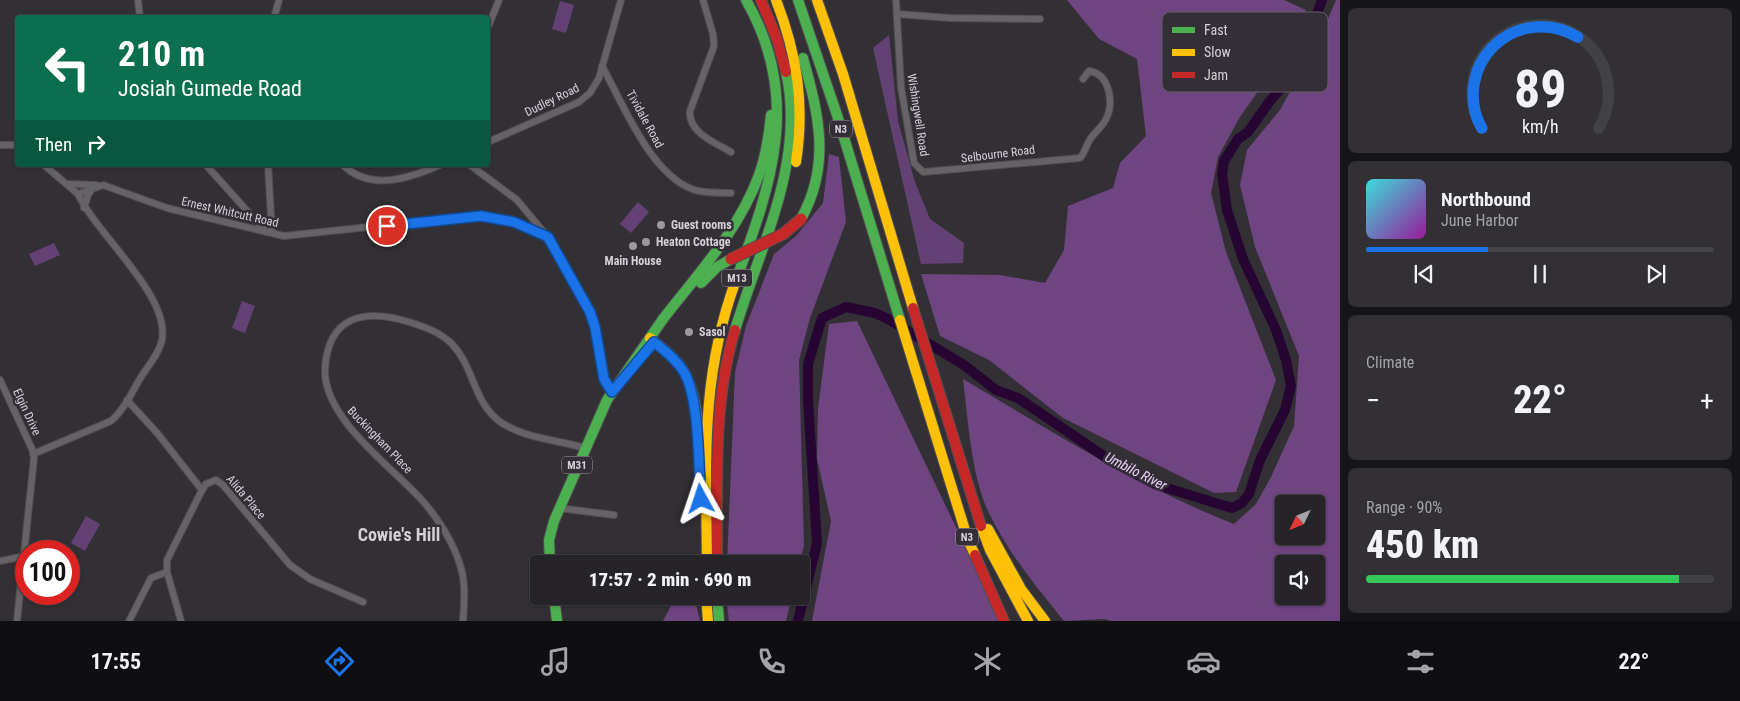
<!DOCTYPE html>
<meta charset="utf-8">
<style>
:root{--surface:#262428;--page:#323034;--text:#f1f3f6;--muted:#a4a4a8;--line:#424145;--accent:#1a73e8}
body{margin:0;font-family:"Roboto Condensed",sans-serif;background:var(--page);color:var(--text);height:100vh;display:flex;flex-direction:column;font-size:19px;white-space:nowrap}
*{box-sizing:border-box;margin:0}
p{font-size:16px;color:var(--muted)}
.icon{flex:none;width:28px;height:28px;fill:none;stroke:currentColor;stroke-width:2;stroke-linecap:round;stroke-linejoin:round}
.map{position:relative;flex:1;overflow:hidden}
.details{display:flex;flex-direction:column;gap:8px;padding:8px;background:#151416;width:400px}
.details>*{flex:none}
.guide{position:absolute;left:15px;top:15px;width:475px;height:152px;border-radius:5px;box-shadow:0 1px 4px #0004,0 0 0 1px var(--line);background:#0b6e4f;color:#fff;overflow:hidden}
.needle{width:32px;rotate:227deg}
.controls{position:absolute;left:1275px;top:495px;display:grid;gap:10px}
.controls a{display:grid;place-items:center;width:50px;height:50px;border-radius:5px;background:var(--surface);box-shadow:0 1px 4px #0004,0 0 0 1px var(--line);font-size:25px}
.speed{position:absolute;left:15px;top:540px;display:flex;gap:10px;font-size:25px;font-weight:700;text-align:center}
.speed>*{display:grid;place-content:center;width:65px;height:65px;border-radius:50%;background:var(--surface);box-shadow:0 1px 4px #0004,0 0 0 1px var(--line);line-height:1}
.speed .limit{border:8px solid #d22;background:#fff;color:#111}
.pin{position:absolute;display:grid;place-items:center;width:42px;height:42px;color:#fff;margin:-21px;border:2px solid #fff;border-radius:50%;box-shadow:0 1px 5px #0007}
.me{position:absolute;width:55px;margin:-28px;rotate:355deg;stroke-linejoin:round;filter:drop-shadow(0 0 4px #0008)}
.turn{display:flex;align-items:center;gap:18px;height:105px;padding:0 20px;font-size:22px}
.turn .icon{width:65px;height:65px;stroke-width:2.5}
.turn b{display:block;font-size:35px;line-height:42px}
.then{display:flex;align-items:center;height:48px;padding:0 20px;background:#0003;gap:10px;font-size:19px}
.big{font-size:38px;font-weight:800;line-height:1.1}
.details .card{flex:1;display:flex;flex-direction:column;justify-content:center;gap:8px;min-width:0;padding:0 18px;border-radius:8px;background:var(--page)}
.details .dial{align-items:center;gap:0}
.dial svg{height:130px;overflow:visible;fill:none;stroke:var(--line);stroke-width:7;stroke-linecap:round;text-anchor:middle}
.dial text{fill:var(--text);stroke:none}
.song{display:flex;align-items:center;gap:15px}
.cover{width:60px;height:60px;border-radius:8px;background:linear-gradient(135deg,hsl(180 70% 55%),hsl(300 70% 35%))}
.played{height:5px;border-radius:2px;background:linear-gradient(90deg,var(--accent) 35%,var(--line) 35%)}
.keys{display:flex;justify-content:space-around;direction:ltr}
.heat{display:flex;justify-content:space-between;align-items:center;font-size:28px;direction:ltr}
.charge{height:8px;border-radius:4px;background:linear-gradient(90deg,#34c759 90%,var(--line) 0)}
.trip{position:absolute;left:530px;top:555px;width:280px;height:50px;border-radius:5px;background:var(--surface);box-shadow:0 1px 4px #0004,0 0 0 1px var(--line);font-weight:800;line-height:50px;text-align:center}
.tabs{display:flex;height:80px;justify-content:space-around;align-items:center;background:#0f0e10;color:var(--muted)}
.tabs .icon{width:35px;height:35px}
.tabs .on{color:var(--accent)}
.tabs b{font-size:22px;color:var(--text)}
main{display:flex;flex:1;min-height:0}
.map>svg:first-child{display:block}
.green{fill:#644175}
.forest{fill:#6e4481;fill-rule:evenodd}
.lines{fill:none;stroke-linecap:round;stroke-linejoin:round}
.river{stroke:#260533;stroke-width:10}
.street-casing{stroke:#504d51;stroke-width:8}
.fast-casing{stroke:#504d51;stroke-width:12}
.slow-casing{stroke:#504d51;stroke-width:12}
.jam-casing{stroke:#504d51;stroke-width:12}
.street{stroke:#656366;stroke-width:6}
.fast{stroke:#4caf50;stroke-width:10}
.slow{stroke:#ffc107;stroke-width:10}
.jam{stroke:#c62828;stroke-width:10}
.jam-bridge-casing{stroke:#504d51;stroke-width:13;stroke-linecap:butt}
.jam-bridge{stroke:#c62828;stroke-width:11}
.route-casing{stroke:#114b97;stroke-width:12}
.route{stroke:#1a73e8;stroke-width:9}
.poi-dot{fill:#9c989e;stroke:#342e37;stroke-width:2}
.labels{text-anchor:middle;stroke-width:5;stroke-linejoin:round;paint-order:stroke}
.shield{fill:#342e37;stroke:#a49fa6;stroke-width:1}
.shield-label{font-size:11px;font-weight:bold;fill:#d4d0d6}
.street-label{font-size:12px;fill:#d4d0d6;stroke:#342e37}
.poi-label{font-size:12px;font-weight:bold;fill:#d4d0d6;stroke:#342e37;text-anchor:start}
.water-label{font-size:14px;font-style:italic;fill:#e9cff7;stroke:#342e37}
.district-label{font-size:18px;font-weight:bold;fill:#d4d0d6;stroke:#342e37}
.key{fill:#342e37;stroke:#645f67;stroke-width:1}
.key-label{font-size:14px;fill:#d4d0d6}
</style>
<main>
<div class="map">
<svg width="1340" height="621" viewBox="0 0 1340 621">
<rect width="100%" height="100%" fill="#333035"/>
<g class="green">
<polygon points="560,1 574,5 566,33 552,29"/>
<polygon points="889,35 898,121 915,182 930,219 964,243 963,263 921,264 873,48"/>
<polygon points="638,202 649,212 631,233 620,224"/>
<polygon points="54,243 60,255 35,266 29,254"/>
<polygon points="242,301 255,306 245,333 232,328"/>
<polygon points="86,516 100,524 85,551 71,543"/>
</g>
<g class="forest">
<polygon points="1067,0 1284,0 1306,10 1282,57 1240,117 1218,157 1211,193 1226,252 1276,380 1236,492 1214,493 1063,418 989,360 940,336 921,274 1000,275 1045,283 1064,250 1068,206 1113,188 1120,163 1146,136 1137,59 1099,39"/>
<path d="M1336 0H1340V621H1111L1105 619 1064 621C1036 587 1007 551 988 511 971 474 968 420 963 379 1051 431 1139 487 1234 524L1256 504 1271 477 1294 426 1299 356 1255 247 1240 185 1247 150 1280 110 1322 33ZM1284 504H1316V536H1284ZM1284 564H1316V596H1284Z"/>
<polygon points="829,154 839,157 846,222 810,318 799,360 804,546 799,564 727,564 735,372 746,326 774,254 796,236 823,203"/>
<polygon points="857,321 1001,621 812,621 831,521 817,459 818,408 829,324"/>
<polygon points="676,596 694,596 700,621 663,621"/>
<polygon points="726,596 792,596 786,621 729,621"/>
</g>
<g class="lines">
<polyline class="river" points="798,621 817,543 808,400 808,364 822,318 846,307 875,313 888,319 964,365 996,390 1018,398 1111,461 1157,485 1232,508 1242,503 1249,494 1260,460 1285,410 1291,386 1286,360 1276,330 1243,259 1227,210 1222,174 1224,161 1238,139 1248,132 1270,101 1289,79 1305,46 1322,0"/>
<defs>
<g id="street">
<polyline points="138,0 140,18"/>
<path d="M703 0 713 34 714 46 690 111C688 133 716 143 731 152"/>
<path d="M896 0 901 87 914 163 923 172 1080 158C1086 152 1086 144 1091 138 1096 131 1103 126 1106 119 1114 103 1110 74 1089 71L1083 79"/>
<polyline points="897,14 950,18 1040,19"/>
<polyline points="274,18 279,0"/>
<polyline points="488,27 499,0"/>
<path d="M602 66C623 104 650 173 692 189 704 194 719 192 731 193"/>
<polyline points="488,142 579,102 590,93 599,78 621,0"/>
<polyline points="0,145 18,145"/>
<polyline points="44,165 78,194"/>
<polyline points="206,165 266,232"/>
<polyline points="268,165 272,233"/>
<path d="M343 165C371 192 410 178 440 165"/>
<polyline points="470,165 517,200 547,236"/>
<polyline points="68,184 96,185"/>
<polyline points="84,208 88,195 93,188"/>
<polyline points="0,380 32,449 34,458 17,621"/>
<polyline points="127,400 158,434 202,490"/>
<path d="M33 454 111 421C124 410 132 392 141 377 148 366 159 354 162 340 170 295 97 235 78 194L103 185 167 208 284 236 471 216C491 216 534 224 548 238 558 247 591 312 595 326 600 347 597 374 612 392"/>
<polyline points="559,508 614,515"/>
<polyline points="0,561 25,556"/>
<polyline points="129,621 151,578 167,572"/>
<polyline points="181,621 167,572 167,560 202,490 206,484 216,480 223,485 290,565 310,579 363,602"/>
<path d="M463 621C464 604 466 585 461 568 454 543 437 516 419 497 388 464 323 417 325 369 328 316 364 308 409 322 425 327 440 332 452 344 474 367 473 401 499 421 522 438 558 440 585 448"/>
</g>
<g id="fast">
<polyline points="798,0 837,115 900,320"/>
<path d="M801 219C831 165 819 115 803 58"/>
<path d="M736 280C772 183 802 97 746 0"/>
<polyline points="701,283 717,267 731,259"/>
<path d="M663 319C698 274 739 230 759 175 766 156 769 135 771 115"/>
<path d="M735 330C760 246 806 162 786 72"/>
<polyline points="550,564 549,540 554,521 607,400 663,319"/>
<polyline points="554,596 557,621"/>
<polyline points="717,596 719,621"/>
</g>
<g id="slow">
<path d="M776 0C797 54 805 105 796 162"/>
<polyline points="817,0 843,74 913,308"/>
<polyline points="900,320 968,540 975,555"/>
<path d="M650 338C661 347 673 356 681 367 703 398 698 460 701 497"/>
<polyline points="981,526 990,550 1028,621"/>
<polyline points="988,529 1021,589 1045,621"/>
<path d="M707 564C706 462 700 378 736 280"/>
<polyline points="706,596 708,621"/>
</g>
<g id="jam">
<polyline points="761,0 777,39 786,72"/>
<polyline points="913,308 981,526"/>
<polyline points="975,555 1004,621"/>
<path d="M717 564C718 486 712 405 735 330"/>
</g>
</defs>
<use href="#street" class="street-casing"/>
<use href="#fast" class="fast-casing"/>
<use href="#slow" class="slow-casing"/>
<use href="#jam" class="jam-casing"/>
<use href="#street" class="street"/>
<use href="#fast" class="fast"/>
<use href="#slow" class="slow"/>
<use href="#jam" class="jam"/>
<defs>
<polyline id="jam-bridge" points="731,259 783,234 801,219"/>
</defs>
<use href="#jam-bridge" class="jam-bridge-casing"/>
<use href="#jam-bridge" class="jam-bridge"/>
</g>
<g class="lines">
<defs>
<path id="route" d="M387 226 481 216 514 222 548 237 590 312 595 327 604 379 612 392 654 342C665 351 677 360 684 372 700 400 698 465 701 499"/>
</defs>
<use href="#route" class="route-casing"/>
<use href="#route" class="route"/>
</g>
<g class="poi-dot">
<circle cx="661" cy="225" r="5"/>
<circle cx="646" cy="242" r="5"/>
<circle cx="633" cy="246" r="5"/>
<circle cx="689" cy="332" r="5"/>
</g>
<g class="labels">
<g class="shield">
<rect x="830" y="120.5" width="22" height="17" rx="4"/>
<rect x="722" y="269.5" width="30" height="17" rx="4"/>
<rect x="562" y="456.5" width="30" height="17" rx="4"/>
<rect x="956" y="528.5" width="22" height="17" rx="4"/>
</g>
<g class="shield-label">
<text x="841" y="133">N3</text>
<text x="737" y="282">M13</text>
<text x="577" y="469">M31</text>
<text x="967" y="541">N3</text>
</g>
<g class="street-label">
<text transform="translate(552 100) rotate(-26)" y="4">Dudley Road</text>
<text transform="translate(918 115) rotate(81)" y="4">Wishingwell Road</text>
<text transform="translate(645 119) rotate(61)" y="4">Tividale Road</text>
<text transform="translate(998 154) rotate(-7)" y="4">Selbourne Road</text>
<text transform="translate(230 212) rotate(13)" y="4">Ernest Whitcutt Road</text>
<text transform="translate(27 412) rotate(65)" y="4">Elgin Drive</text>
<text transform="translate(380 440) rotate(46)" y="4">Buckingham Place</text>
<text transform="translate(246 497) rotate(50)" y="4">Alida Place</text>
</g>
<g class="poi-label">
<text x="671" y="229">Guest rooms</text>
<text x="656" y="246">Heaton Cottage</text>
<text x="633" y="265" text-anchor="middle">Main House</text>
<text x="699" y="336">Sasol</text>
</g>
<g class="water-label">
<text transform="translate(1136 471) rotate(27)" y="5">Umbilo River</text>
</g>
<g class="district-label">
<text x="399" y="541">Cowie's Hill</text>
</g>
</g>
<rect x="1162" y="12" width="166" height="80" rx="8" class="key"/>
<rect x="1172" y="27" width="23" height="6" fill="#4caf50"/>
<rect x="1172" y="49" width="23" height="7" fill="#ffc107"/>
<rect x="1172" y="72" width="23" height="6" fill="#c62828"/>
<g class="key-label">
<text x="1204" y="35">Fast</text>
<text x="1204" y="57">Slow</text>
<text x="1204" y="80">Jam</text>
</g>
</svg>
<div class="controls">
<a><svg class="needle" viewBox="-14 -14 28 28"><path d="M0-13l5 13h-10z" fill="#e53935"/><path d="M0 13l5-13h-10z" fill="#a4a4a8"/></svg></a>
<a><svg class="icon" aria-label="sound" viewBox="0 0 24 24"><path d="M4 9h4l5-4v14l-5-4H4zM17 9q2 3 0 6"/></svg></a>
</div>
<div class="speed"><div class="limit">100</div></div>
<div class="pin" style="left:387px;top:226px;background:#d93025"><svg class="icon" aria-label="arrive" viewBox="0 0 24 24"><path d="M6 21V4h12l-3 4 3 4H6"/></svg></div>
<svg class="me" style="left:701px;top:499px" viewBox="-20 -20 40 40"><path d="M0-17L14 15 0 8-14 15z" fill="#1a73e8" stroke="#fff" stroke-width="4"/></svg>
<div class="trip">17:57 · 2 min · 690 m</div>
<div class="guide">
<div class="turn"><svg class="icon" aria-label="left" viewBox="0 0 24 24"><path d="M17 20v-9H6M10 6l-5 5 5 5"/></svg><div><b>210 m</b>Josiah Gumede Road</div></div>
<div class="then">Then<svg class="icon" aria-label="right" viewBox="0 0 24 24"><path d="M7 20v-9h11M14 6l5 5-5 5"/></svg></div>
</div>
</div>
<section class="details">
<div class="card dial"><svg viewBox="0 0 100 80">
<path d="M14 69A42 42 0 1 1 86 69"/>
<path d="M14 69A42 42 0 0 1 73 13" stroke="#1a73e8"/>
<text x="50" y="56" font-size="32" font-weight="700">89</text>
<text x="50" y="72" font-size="11">km/h</text>
</svg></div>
<div class="card">
<div class="song"><i class="cover"></i><div><b>Northbound</b><p>June Harbor</p></div></div>
<div class="played"></div>
<div class="keys"><svg class="icon" aria-label="previous" viewBox="0 0 24 24"><path d="M18 5L8 12l10 7zM5 5v14"/></svg><svg class="icon" aria-label="pause" viewBox="0 0 24 24"><path d="M8 5v14M16 5v14"/></svg><svg class="icon" aria-label="next" viewBox="0 0 24 24"><path d="M6 5l10 7-10 7zM19 5v14"/></svg></div>
</div>
<div class="card"><p>Climate</p>
<div class="heat"><a>−</a><b class="big">22°</b><a>+</a></div>
</div>
<div class="card"><p>Range · 90%</p><b class="big">450 km</b><div class="charge"></div></div>
</section>
</main>
<nav class="tabs">
<b>17:55</b>
<svg class="icon on" aria-label="directions" viewBox="0 0 24 24"><path d="M12 3l9 9-9 9-9-9zM9 14v-3h6M13 9l2 2-2 2"/></svg>
<svg class="icon" aria-label="music" viewBox="0 0 24 24"><path d="M9 18V5l10-2v13"/><circle cx="6" cy="18" r="3"/><circle cx="16" cy="16" r="3"/></svg>
<svg class="icon" aria-label="phone" viewBox="0 0 24 24"><path d="M5 4h4l2 5-3 2q2 4 5 5l2-3 5 2v4C11 20 4 13 5 4z"/></svg>
<svg class="icon" aria-label="climate" viewBox="0 0 24 24"><path d="M12 3v18M4 7l16 10M4 17L20 7"/></svg>
<svg class="icon" aria-label="car" viewBox="0 0 24 24"><path d="M5 17H2v-5l4-1 3-4h7l3 4 3 1v5h-3M9 17h6M6 11h13"/><circle cx="7" cy="17" r="2"/><circle cx="17" cy="17" r="2"/></svg>
<svg class="icon" aria-label="filters" viewBox="0 0 24 24"><path d="M4 7h16M4 17h16"/><circle cx="9" cy="7" r="2"/><circle cx="15" cy="17" r="2"/></svg>
<b>22°</b>
</nav>
